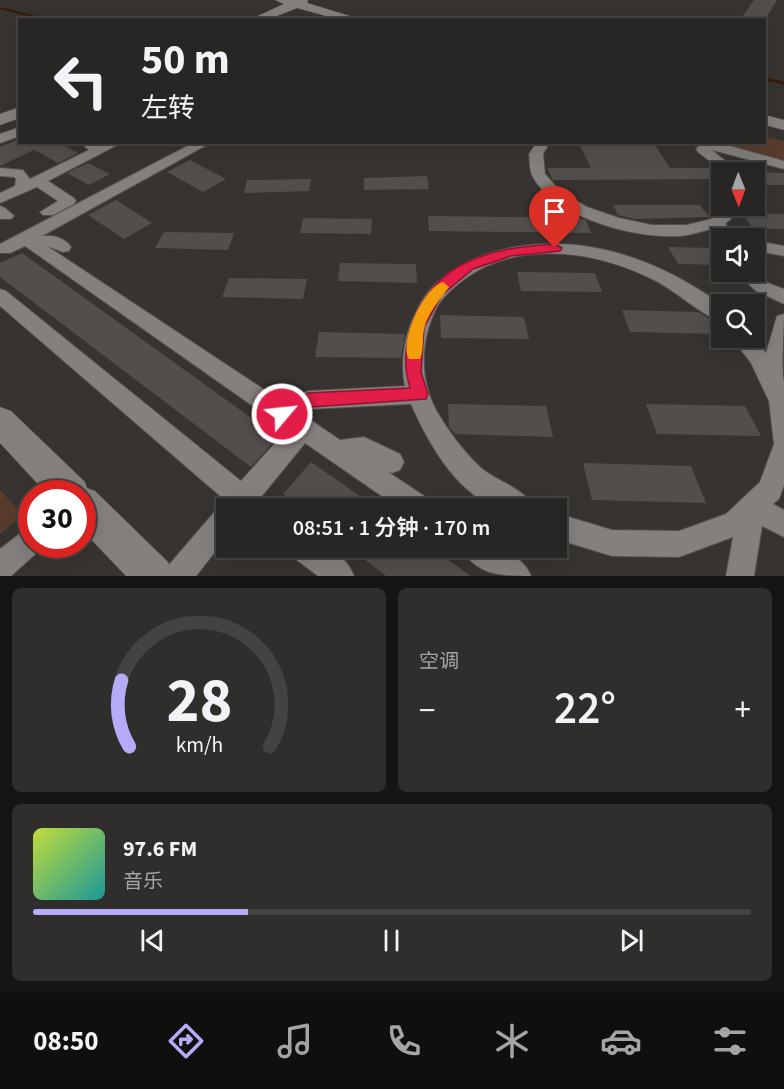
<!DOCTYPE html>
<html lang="zh">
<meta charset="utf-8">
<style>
:root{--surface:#282624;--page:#302e2c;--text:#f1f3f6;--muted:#a5a5a6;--line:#444341;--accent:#b5acf8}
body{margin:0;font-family:"Source Sans 3","Noto Sans SC",sans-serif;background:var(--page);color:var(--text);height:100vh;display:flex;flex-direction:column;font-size:22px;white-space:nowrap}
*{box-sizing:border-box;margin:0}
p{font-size:20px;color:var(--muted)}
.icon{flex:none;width:33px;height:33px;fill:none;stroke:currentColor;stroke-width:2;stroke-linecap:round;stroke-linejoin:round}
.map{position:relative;height:576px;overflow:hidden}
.sheet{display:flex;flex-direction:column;gap:12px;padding:12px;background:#161514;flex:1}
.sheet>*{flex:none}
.guide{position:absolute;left:18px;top:18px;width:748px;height:126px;border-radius:0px;box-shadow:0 6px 24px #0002,0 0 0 2px var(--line);background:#282624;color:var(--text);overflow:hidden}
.needle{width:39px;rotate:179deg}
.fabs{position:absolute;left:711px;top:162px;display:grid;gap:12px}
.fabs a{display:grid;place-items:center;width:54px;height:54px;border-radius:0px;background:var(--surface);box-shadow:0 6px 24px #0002,0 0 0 2px var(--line);font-size:30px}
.speed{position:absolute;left:18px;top:480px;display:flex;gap:12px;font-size:30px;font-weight:700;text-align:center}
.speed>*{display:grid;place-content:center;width:78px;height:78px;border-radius:50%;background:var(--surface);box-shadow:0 6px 24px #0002,0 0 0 2px var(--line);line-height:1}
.speed .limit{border:9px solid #d22;background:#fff;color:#111}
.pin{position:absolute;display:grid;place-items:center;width:51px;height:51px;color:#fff;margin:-62px -26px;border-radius:50% 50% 50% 0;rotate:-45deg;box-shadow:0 0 6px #0007}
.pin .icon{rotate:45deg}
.me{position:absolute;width:66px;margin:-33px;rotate:62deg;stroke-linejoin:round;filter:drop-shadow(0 0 4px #0008)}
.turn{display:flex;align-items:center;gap:21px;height:126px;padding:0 24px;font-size:27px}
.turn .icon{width:78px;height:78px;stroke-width:2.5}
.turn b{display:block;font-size:42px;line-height:51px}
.big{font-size:45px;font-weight:600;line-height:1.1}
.sheet .card{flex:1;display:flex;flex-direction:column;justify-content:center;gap:9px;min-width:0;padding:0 21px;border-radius:9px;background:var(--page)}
.sheet .dial{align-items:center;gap:0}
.dial svg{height:156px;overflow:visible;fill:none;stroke:var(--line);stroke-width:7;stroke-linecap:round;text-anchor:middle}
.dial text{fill:var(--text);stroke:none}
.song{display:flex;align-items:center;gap:18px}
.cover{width:72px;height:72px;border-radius:9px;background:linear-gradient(135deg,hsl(70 70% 55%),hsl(180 70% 35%))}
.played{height:6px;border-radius:3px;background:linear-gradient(90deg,var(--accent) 30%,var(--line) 30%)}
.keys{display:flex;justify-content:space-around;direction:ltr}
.heat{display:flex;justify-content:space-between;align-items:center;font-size:33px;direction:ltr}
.sheet .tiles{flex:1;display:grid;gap:12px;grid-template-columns:1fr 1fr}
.card:last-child{grid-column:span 2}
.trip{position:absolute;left:216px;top:498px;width:351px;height:60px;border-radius:0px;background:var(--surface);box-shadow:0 6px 24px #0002,0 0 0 2px var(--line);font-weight:600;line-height:60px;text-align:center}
.tabs{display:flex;height:96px;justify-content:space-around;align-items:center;background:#100f0e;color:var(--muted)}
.tabs .icon{width:42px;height:42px}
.tabs .active{color:var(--accent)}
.tabs b{font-size:27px;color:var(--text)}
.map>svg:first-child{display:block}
.green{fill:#593c2b}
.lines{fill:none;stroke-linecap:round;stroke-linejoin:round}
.stream-far1{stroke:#391a06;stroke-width:2}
.stream{stroke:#391a06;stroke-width:3}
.building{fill:#524e4b}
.street-casing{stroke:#524e4d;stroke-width:2}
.secondary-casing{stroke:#524e4d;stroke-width:1}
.street{fill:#84807d;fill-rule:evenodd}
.secondary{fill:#84807d;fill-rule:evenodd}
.route{fill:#e11d48;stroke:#92132f;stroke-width:1.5}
.slow{fill:#f59e0b}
</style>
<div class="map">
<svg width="784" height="576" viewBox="0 0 784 576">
<rect width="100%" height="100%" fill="#363330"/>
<g class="green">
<polygon points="765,136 784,141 784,162 711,143 765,142"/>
<polygon points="0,490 23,515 0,534"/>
</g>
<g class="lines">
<polyline class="stream-far1" points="0,8 48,20"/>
<polyline class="stream" points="765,79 784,83"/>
</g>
<g class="building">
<polygon points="754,0 777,0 765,20 740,20"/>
<polygon points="20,139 20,142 57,142 78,153 58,163 34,150 0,166 0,147"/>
<polygon points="578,142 653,142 670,168 714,168 722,173 722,179 553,180 547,168 591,168"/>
<polygon points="190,160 226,179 203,192 167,172"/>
<polygon points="88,163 110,174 89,185 67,173"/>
<polygon points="754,172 784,173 784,185 754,185"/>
<polygon points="427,176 429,189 364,190 364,178"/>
<polygon points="311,179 309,191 244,193 247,180"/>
<polygon points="116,200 152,223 124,239 88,215"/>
<polygon points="613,205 700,205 709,217 635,219 618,215"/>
<polygon points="742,213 784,214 784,229 753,229"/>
<polygon points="428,216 579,218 586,220 591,233 429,231"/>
<polygon points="303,218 372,219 371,234 300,233"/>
<polygon points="164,232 234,233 228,250 155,248"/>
<polygon points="668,247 715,248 722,258 722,265 678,264"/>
<polygon points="22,253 278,437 251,467 0,277 0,263"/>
<polygon points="340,263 416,264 417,283 338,281"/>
<polygon points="517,272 595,273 602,292 521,291"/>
<polygon points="229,278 307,279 303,299 222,297"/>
<polygon points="622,310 698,312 710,319 718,334 630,332"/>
<polygon points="440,315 524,317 529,339 441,338"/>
<polygon points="319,332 405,334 401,358 315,357"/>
<polygon points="448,404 546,406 553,437 455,434 449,427"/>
<polygon points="646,404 745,406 761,436 657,434"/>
<polygon points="311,462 377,508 301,508 283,494"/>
<polygon points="583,463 691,466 706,503 592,500"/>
<polygon points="350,548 431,548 471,576 386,576"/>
</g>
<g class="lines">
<defs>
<g id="street">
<polygon points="20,127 20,136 0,143 0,134"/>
<polygon points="79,142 94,142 99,146 105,142 123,142 48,181 74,198 76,201 74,204 53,215 43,215 40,212 58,201 37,187 0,203 0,193 15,186 16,179 14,177 0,176 0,168 23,170 30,179 89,150"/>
<path d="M195 142H212L42 236C54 235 64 237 71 247L69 251 63 252 47 246 283 402 308 391 405 386C399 359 406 330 419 306 433 279 461 262 490 253 572 228 654 256 722 305V322C704 317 676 291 656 281 598 251 518 238 462 281 452 289 441 298 435 311 420 343 420 380 436 410 448 431 463 451 481 468 496 481 527 489 533 508 522 508 505 512 495 507 454 490 428 442 411 404L311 409 302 414 340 440 364 437 400 454 404 462 400 470 392 473 388 472 429 499 433 508H399L305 443 261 497 267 508H226V538L196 576H164L168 566 217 509 224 506 226 501 0 306V289L6 291 241 481 287 430 25 246 10 253H0V244Z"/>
<path d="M537 142H550L543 154 545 174 560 191 587 207 619 218 652 225H687L711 219 729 206H745L725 224 741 238H723L711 229C704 231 696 233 688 235 643 242 556 219 533 177 529 171 530 161 529 154Z"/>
<polygon points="693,142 716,142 784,161 784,169 712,150 739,172 724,172 698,152 696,149 699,146"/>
<polygon points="0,206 5,208 14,216 11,219 0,219"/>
<polygon points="768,243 784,246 784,256 768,253 754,255 754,244"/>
<polygon points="754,271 768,283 784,289 784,304 756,291 736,272"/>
<path d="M784 314C784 326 781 374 784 381V485L779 499 773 504 784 510V537L762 526 754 576H726L733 537 679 557 612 556 556 539V513L612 530 679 531 726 514 760 482 774 444 769 401 751 363 732 338H753L766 353 777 316Z"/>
<polygon points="32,527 32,544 44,544 41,549 11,576 0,576 0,549 23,531"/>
<path d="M290 548C317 545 343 548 354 576H318L294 558Z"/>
<path d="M462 548C488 545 520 549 531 576 504 576 475 576 462 548Z"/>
</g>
<g id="secondary">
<polygon points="275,0 308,0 307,3 363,20 341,20 297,8 267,20 249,20 284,4"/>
<polygon points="20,107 20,118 0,125 0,114"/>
<polygon points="765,115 784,120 784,130 765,125"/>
<polygon points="0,407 11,411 85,482 87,488 95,491 168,562 174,576 126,576 82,530 82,494 47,494 0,443"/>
</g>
</defs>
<use href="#street" class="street-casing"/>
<use href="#secondary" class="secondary-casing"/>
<use href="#street" class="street"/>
<use href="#secondary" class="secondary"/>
</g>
<path class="route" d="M555 244 562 248 560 251 511 256 473 269 442 295 424 327 421 372 428 394 426 399 311 407 282 421 276 419 274 414 276 409 308 393 410 388C395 341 421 284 465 263 494 249 524 246 555 244Z"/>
<path class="slow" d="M443 282 449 287C441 299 427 313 424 329 422 339 424 350 420 359H409C399 341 424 287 443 282Z"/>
</svg>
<div class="fabs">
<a><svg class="needle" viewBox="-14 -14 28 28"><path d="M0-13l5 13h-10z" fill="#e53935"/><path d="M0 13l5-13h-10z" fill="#a5a5a6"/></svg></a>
<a><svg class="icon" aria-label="sound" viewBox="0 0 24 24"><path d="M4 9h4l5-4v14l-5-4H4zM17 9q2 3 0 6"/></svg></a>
<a><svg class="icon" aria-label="search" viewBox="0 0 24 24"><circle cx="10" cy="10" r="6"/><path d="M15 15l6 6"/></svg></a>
</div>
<div class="speed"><div class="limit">30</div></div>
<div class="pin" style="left:555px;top:248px;background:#d93025"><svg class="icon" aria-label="arrive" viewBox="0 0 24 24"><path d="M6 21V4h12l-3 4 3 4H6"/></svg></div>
<svg class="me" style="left:282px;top:414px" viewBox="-20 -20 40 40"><circle r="17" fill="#e11d48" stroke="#fff" stroke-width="3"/><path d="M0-11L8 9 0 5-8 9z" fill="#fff"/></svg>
<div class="trip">08:51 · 1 分钟 · 170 m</div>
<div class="guide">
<div class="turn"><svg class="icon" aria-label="left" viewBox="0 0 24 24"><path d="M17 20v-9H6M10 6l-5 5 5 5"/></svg><div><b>50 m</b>左转</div></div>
</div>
</div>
<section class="sheet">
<div class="tiles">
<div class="card dial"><svg viewBox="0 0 100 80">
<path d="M14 69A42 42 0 1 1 86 69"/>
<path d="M14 69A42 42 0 0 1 10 35" stroke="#b5acf8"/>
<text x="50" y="56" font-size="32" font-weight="700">28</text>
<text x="50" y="72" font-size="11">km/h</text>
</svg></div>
<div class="card"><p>空调</p>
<div class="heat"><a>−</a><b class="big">22°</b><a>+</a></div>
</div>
<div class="card">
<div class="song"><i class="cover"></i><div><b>97.6 FM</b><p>音乐</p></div></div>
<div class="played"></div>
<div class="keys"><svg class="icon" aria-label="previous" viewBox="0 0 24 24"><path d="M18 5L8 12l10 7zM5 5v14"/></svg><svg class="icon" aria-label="pause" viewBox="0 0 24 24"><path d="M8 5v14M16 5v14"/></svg><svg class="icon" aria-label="next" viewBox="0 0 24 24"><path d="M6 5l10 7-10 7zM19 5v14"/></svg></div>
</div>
</div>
</section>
<nav class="tabs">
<b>08:50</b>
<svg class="icon active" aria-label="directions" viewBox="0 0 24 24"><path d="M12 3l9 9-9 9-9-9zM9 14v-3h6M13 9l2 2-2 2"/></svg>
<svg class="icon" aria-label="music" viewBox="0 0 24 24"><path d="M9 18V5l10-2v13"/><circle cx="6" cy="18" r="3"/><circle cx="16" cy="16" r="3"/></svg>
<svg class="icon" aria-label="phone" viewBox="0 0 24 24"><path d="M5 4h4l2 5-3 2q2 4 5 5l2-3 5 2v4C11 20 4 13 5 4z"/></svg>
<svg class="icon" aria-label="climate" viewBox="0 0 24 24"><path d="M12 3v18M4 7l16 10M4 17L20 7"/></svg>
<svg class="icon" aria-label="car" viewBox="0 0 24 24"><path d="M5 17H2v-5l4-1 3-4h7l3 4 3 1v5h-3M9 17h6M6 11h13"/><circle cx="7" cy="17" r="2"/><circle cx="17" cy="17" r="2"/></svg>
<svg class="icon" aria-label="filters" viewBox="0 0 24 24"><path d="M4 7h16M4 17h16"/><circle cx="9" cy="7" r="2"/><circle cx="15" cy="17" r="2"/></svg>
</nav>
